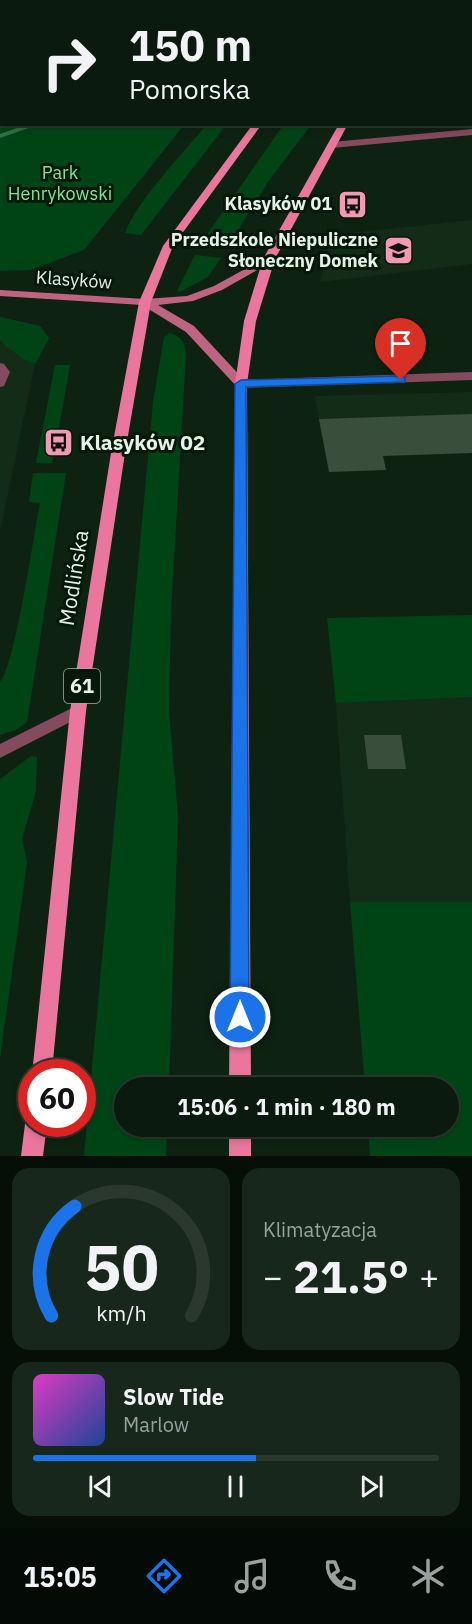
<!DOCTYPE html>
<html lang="pl">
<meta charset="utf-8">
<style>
:root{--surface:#0a1a0e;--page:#18271c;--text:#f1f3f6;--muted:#99a19e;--line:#2a382e;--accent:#1a73e8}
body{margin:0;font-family:"IBM Plex Sans",sans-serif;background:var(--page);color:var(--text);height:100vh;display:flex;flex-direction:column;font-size:22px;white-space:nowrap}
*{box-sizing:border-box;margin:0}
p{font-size:20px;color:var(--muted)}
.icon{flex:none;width:33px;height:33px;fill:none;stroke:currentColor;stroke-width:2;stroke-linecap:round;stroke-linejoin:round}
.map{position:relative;height:1156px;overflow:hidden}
.panel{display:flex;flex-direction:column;gap:12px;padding:12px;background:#060e08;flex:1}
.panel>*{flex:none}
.hud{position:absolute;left:0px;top:0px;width:472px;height:126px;box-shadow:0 3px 9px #0003,0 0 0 2px var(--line);background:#0a1a0e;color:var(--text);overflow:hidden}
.speed{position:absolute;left:18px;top:1059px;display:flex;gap:12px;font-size:30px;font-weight:700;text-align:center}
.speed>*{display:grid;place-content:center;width:78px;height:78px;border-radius:50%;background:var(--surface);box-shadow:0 3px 9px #0003,0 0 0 2px var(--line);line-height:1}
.speed .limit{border:9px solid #d22;background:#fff;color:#111}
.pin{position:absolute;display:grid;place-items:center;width:51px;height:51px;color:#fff;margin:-62px -26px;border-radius:50% 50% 50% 0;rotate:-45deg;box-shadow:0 0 6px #0007}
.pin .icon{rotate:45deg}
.me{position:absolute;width:66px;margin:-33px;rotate:0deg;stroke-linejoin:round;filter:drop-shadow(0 0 4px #0008)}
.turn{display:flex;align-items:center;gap:21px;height:126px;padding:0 30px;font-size:27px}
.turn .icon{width:78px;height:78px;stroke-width:2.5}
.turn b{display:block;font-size:42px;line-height:51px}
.big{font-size:45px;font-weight:800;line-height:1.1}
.panel .widget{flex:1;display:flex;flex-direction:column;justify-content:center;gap:9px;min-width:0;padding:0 21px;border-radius:18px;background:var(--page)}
.panel .dial{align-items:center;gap:0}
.dial svg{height:156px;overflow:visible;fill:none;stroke:var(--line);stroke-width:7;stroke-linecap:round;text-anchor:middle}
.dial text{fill:var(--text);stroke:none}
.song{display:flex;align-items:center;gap:18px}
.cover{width:72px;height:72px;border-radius:9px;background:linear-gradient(135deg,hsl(310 70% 55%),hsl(220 70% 35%))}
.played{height:6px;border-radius:3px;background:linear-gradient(90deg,var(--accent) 55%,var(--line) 55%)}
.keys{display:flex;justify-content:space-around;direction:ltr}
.heat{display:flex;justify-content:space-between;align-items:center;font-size:33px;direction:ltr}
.panel .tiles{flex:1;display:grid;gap:12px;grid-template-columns:1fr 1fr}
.widget:last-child{grid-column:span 2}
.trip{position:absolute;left:114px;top:1077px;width:345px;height:60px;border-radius:30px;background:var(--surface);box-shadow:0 3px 9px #0003,0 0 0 2px var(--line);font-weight:800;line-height:60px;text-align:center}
.tab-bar{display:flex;height:96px;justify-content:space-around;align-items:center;background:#040a06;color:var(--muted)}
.tab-bar .icon{width:42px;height:42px}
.tab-bar .on{color:var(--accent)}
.tab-bar b{font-size:27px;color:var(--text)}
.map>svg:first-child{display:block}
.built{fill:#122c17}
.green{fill:#004416}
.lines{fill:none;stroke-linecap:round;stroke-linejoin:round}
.stream{fill:#2b753b;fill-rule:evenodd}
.building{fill:#394e3b}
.lane{fill:#834b5d;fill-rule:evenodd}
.street{fill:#834b5d;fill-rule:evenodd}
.secondary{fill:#be6381;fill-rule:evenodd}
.primary{fill:#eb769d;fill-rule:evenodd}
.route{fill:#1a73e8;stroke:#114b97;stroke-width:1.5}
.labels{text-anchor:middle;stroke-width:6;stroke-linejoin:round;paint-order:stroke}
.far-park-label{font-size:18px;fill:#83e593;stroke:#061809}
.far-poi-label{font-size:18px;font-weight:bold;fill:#e6f2e7;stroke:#061809;text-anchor:end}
.far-street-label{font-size:18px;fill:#e6f2e7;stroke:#061809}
.shield{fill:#061809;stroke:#a3b1a4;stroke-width:1.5}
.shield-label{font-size:20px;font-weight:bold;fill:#e6f2e7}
.poi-label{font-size:21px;font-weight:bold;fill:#e6f2e7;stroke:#061809;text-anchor:start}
.street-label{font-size:21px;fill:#e6f2e7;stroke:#061809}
</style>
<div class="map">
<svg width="472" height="1156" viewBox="0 0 472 1156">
<rect width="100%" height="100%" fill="#0e2212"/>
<g class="built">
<polygon points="472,220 472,264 320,282 330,235"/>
<polygon points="0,317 40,326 49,338 35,364 0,531"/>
<polygon points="472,392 472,434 322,438 315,396"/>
<polygon points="472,697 472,902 350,902 336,703"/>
</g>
<g class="green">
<polygon points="0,35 2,124 184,125 84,250 30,270 0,271"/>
<path d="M207 124 226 125 141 235 125 233C136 202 184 152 207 124Z"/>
<polygon points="284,124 311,125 270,179 228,246 201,243"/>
<polygon points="195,255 221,258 208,277 180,292 177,291"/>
<polygon points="0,317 40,326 49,338 35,364 23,359 0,341"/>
<path d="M170 333C182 337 185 343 186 355L171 611 169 711 178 816 169 1087 124 1088V1126L167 1127 166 1156H84L153 402 164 337Z"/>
<polygon points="55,365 70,365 58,433 53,433 49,452 54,453 52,463 36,463"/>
<path d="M33 473H66L27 722 16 730 0 735V682C15 666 34 533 40 503L29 502Z"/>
<polygon points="472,615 472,697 336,703 327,618"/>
<polygon points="31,756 37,757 36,791 22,839 27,863 0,1059 0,779"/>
<polygon points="350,902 472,902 472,1156 370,1156 368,1127 448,1126 448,1088 365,1087"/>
</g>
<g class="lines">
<g class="stream">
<polygon points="223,0 229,0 222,2"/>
<polygon points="28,124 40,124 0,138 0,134"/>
</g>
</g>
<g class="building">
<polygon points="472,414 472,453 383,456 386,470 329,472 319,419"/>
<polygon points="364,735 401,735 406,769 368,769"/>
</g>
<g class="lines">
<g class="lane">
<polygon points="292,0 300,0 291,2"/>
<polygon points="0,363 4,364 10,372 4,386 0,387"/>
<polygon points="78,705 84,707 86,711 84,715 0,758 0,744"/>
</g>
<g class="street">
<polygon points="12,0 20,0 10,2"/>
<polygon points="0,10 2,10 0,16"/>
<rect x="0" y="27" width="2" height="5"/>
<polygon points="472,129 472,135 332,148 327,145 332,142"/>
<polygon points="472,372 472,380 241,388 235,384 241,380"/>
</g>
<polygon class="secondary" points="269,256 275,259 273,261 222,290 193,301 158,305 194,326 245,381 247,384 245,387 237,387 186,332 142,305 0,296 0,290 145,299 187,296 214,286"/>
<g class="primary">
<polygon points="343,0 351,0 342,2"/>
<polygon points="414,0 422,0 413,2"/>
<polygon points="253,124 262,124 173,246 151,302 125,453 86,711 52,1072 32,1074 70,711 111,453 139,302 163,246"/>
<polygon points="339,124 348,124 275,259 256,321 247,384 251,1088 229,1088 235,384 244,321 263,259"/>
<polygon points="32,1116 32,1124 47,1124 43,1156 21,1156 25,1124"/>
<rect x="229" y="1126" width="22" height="30"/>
</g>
</g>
<polygon class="route" points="401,376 405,377 405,382 246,387 249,1017 246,1023 240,1025 233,1023 230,1017 235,384 241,380"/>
<defs>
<symbol id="bus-square" viewBox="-11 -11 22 22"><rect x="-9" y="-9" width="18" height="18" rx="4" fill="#f19ab4" stroke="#061809"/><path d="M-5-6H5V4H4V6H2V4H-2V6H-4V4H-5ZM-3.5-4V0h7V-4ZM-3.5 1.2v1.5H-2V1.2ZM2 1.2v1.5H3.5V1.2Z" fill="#111"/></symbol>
<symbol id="school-square" viewBox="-11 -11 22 22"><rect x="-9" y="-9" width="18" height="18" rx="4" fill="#f19ab4" stroke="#061809"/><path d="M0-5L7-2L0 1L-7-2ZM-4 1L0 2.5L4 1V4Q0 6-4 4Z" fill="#111"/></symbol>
</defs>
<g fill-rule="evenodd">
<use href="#bus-square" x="336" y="188" width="33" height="33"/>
<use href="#school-square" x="382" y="234" width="33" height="33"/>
<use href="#bus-square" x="42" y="426" width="33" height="33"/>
</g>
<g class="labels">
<g class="far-park-label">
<text x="60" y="179">Park<tspan x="60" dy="21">Henrykowski</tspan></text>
</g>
<g class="far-poi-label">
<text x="332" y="210">Klasyków 01</text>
<text x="378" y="246">Przedszkole Niepuliczne<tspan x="378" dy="21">Słoneczny Domek</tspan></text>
</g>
<g class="far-street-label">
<text transform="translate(74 280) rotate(4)" y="6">Klasyków</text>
</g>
<rect class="shield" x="64" y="669" width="36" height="34" rx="4.5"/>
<g class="shield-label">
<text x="82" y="693">61</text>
</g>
<g class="poi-label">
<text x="80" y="450">Klasyków 02</text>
</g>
<g class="street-label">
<text transform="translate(74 578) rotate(-81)" y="7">Modlińska</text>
</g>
</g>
</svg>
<div class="speed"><div class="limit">60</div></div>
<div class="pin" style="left:401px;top:380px;background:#d93025"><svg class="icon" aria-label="arrive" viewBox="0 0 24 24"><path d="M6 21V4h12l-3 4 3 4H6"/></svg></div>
<svg class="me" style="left:240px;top:1017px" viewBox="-20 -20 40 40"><circle r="17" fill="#1a73e8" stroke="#fff" stroke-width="3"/><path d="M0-11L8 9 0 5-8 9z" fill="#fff"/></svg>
<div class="trip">15:06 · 1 min · 180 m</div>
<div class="hud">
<div class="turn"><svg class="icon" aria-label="right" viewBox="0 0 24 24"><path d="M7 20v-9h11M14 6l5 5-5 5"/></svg><div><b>150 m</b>Pomorska</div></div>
</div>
</div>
<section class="panel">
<div class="tiles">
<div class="widget dial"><svg viewBox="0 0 100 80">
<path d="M14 69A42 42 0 1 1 86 69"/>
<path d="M14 69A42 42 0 0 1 26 13" stroke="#1a73e8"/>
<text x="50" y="56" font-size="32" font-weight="700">50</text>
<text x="50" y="72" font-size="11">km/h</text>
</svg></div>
<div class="widget"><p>Klimatyzacja</p>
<div class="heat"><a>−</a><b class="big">21.5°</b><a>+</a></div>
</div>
<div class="widget">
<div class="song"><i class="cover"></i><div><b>Slow Tide</b><p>Marlow</p></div></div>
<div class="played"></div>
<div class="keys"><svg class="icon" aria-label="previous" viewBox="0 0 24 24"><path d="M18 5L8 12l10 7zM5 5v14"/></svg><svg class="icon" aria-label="pause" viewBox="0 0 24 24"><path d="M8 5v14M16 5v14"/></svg><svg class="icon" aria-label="next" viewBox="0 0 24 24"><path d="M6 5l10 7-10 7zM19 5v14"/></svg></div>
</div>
</div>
</section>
<nav class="tab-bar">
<b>15:05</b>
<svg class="icon on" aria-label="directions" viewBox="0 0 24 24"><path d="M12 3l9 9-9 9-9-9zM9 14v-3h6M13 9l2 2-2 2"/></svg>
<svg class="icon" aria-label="music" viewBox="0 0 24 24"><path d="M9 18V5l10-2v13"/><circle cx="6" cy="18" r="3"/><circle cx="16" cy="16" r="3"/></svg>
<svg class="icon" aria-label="phone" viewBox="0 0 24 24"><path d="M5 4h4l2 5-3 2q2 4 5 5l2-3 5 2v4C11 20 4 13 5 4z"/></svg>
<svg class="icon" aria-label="climate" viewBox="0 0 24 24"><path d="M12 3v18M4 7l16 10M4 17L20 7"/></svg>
</nav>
